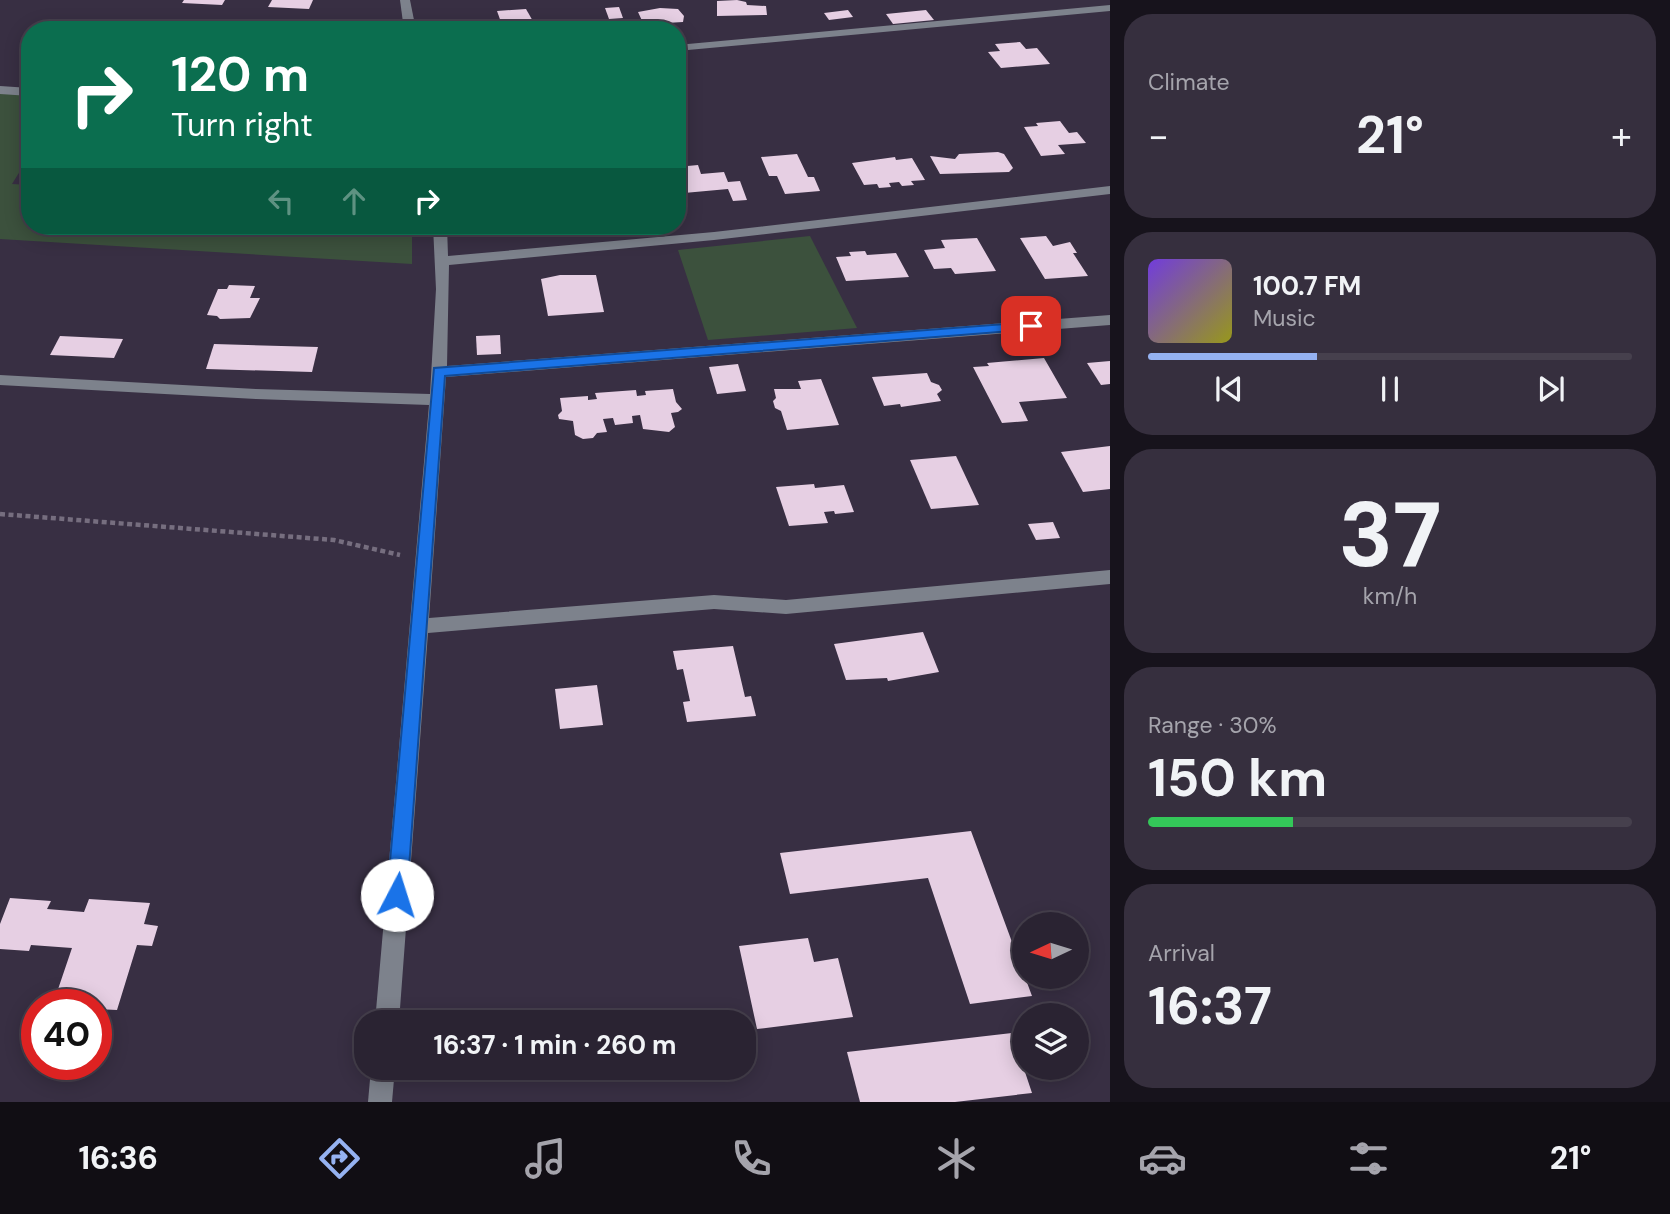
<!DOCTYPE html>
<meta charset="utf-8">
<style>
:root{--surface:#2a2332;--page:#362f3e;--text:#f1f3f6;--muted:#a5a4ac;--line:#46404d;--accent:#95b2f1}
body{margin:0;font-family:"DM Sans",sans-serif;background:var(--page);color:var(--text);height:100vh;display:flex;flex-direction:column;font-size:26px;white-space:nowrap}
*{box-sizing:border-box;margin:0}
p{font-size:23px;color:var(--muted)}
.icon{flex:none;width:38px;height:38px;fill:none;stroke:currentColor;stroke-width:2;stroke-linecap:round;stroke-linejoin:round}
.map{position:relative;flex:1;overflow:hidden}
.panel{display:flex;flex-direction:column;gap:14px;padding:14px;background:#17131c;width:560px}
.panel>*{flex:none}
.guide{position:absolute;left:21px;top:21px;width:665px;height:214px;border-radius:28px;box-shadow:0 4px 18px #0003,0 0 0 2px var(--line);background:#0b6e4f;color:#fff;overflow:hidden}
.needle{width:46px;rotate:266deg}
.fabs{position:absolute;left:1012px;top:912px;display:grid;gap:14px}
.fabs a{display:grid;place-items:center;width:77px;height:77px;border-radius:50%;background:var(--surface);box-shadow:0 4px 18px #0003,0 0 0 2px var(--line);font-size:35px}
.speed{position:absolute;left:21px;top:989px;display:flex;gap:14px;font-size:35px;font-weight:700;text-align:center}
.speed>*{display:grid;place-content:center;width:91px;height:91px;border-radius:50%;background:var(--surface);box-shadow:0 4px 18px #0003,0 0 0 2px var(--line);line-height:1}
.speed .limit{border:10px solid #d22;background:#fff;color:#111}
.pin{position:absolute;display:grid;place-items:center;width:60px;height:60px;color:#fff;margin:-30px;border-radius:14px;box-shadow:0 4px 10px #0006}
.me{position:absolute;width:77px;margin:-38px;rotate:5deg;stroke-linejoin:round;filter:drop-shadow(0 0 5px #0008)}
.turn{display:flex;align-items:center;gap:24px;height:147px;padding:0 35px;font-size:32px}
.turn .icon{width:91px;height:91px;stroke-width:2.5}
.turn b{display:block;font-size:49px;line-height:60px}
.lanes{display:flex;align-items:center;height:66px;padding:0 35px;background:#0003;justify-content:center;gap:35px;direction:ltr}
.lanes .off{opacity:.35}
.big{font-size:52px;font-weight:700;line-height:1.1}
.panel .tile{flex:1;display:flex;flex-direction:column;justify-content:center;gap:10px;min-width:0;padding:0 24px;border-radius:28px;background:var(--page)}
.panel .dial{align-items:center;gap:0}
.dial b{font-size:91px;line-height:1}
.song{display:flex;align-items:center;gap:21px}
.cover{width:84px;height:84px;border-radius:10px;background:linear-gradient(135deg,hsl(260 70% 55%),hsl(60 70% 35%))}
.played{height:7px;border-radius:4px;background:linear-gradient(90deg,var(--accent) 35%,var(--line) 35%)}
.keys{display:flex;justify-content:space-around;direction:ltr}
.heat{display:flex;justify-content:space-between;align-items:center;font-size:38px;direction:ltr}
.charge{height:10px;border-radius:5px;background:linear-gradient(90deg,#34c759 30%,var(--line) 0)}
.trip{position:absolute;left:354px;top:1010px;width:402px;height:70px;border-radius:28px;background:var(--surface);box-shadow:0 4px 18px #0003,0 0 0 2px var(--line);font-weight:700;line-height:70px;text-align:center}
.dock{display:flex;height:112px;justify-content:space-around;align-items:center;background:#110e14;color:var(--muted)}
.dock .icon{width:49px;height:49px}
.dock .current{color:var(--accent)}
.dock b{font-size:32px;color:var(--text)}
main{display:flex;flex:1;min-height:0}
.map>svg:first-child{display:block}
.green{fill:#3c513d}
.building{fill:#e6cfe3}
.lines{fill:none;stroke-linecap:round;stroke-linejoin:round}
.path{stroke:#766e7f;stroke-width:4.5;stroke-dasharray:5 3.5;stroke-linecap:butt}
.minor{fill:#7d828c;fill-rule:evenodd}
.route{fill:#1a73e8;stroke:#114b97;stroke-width:2}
</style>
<main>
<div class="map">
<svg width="1110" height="1102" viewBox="0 0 1110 1102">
<rect width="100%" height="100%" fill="#382f43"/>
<g class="green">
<polygon points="0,90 30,93 30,155 12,184 30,185 30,226 412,226 412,264 0,239"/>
<polygon points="810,236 857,328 708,340 678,250"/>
</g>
<g class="building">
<polygon points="184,0 225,0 222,5 182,3"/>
<polygon points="272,0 313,0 309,9 268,7"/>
<polygon points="737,0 746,2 747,5 766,6 767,15 717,16 717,1"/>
<polygon points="619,7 623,18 609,19 605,8"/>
<polygon points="660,8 678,9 684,16 683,22 666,23 665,21 644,25 638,12"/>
<polygon points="526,9 534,23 502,25 497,11"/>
<polygon points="848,10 853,17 829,20 824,13"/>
<polygon points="926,10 934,20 893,24 886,14"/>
<polygon points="1020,42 1026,49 1037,48 1050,64 1001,68 988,52 1000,51 995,44"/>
<polygon points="1060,121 1069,133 1077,132 1086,143 1058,145 1065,154 1041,156 1024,127 1038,126 1036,123"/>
<polygon points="998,152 1004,154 1013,168 1009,172 940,174 930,156 955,159 959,154"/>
<polygon points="797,154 808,177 814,177 820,191 785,194 777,176 769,176 761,157"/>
<polygon points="895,157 896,160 912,158 925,180 911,181 914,185 902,186 899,182 889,183 891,187 879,188 877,184 864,185 852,163"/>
<polygon points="698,165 701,174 724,172 728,182 740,181 747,200 733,201 728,189 684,193 677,167"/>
<polygon points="1046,236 1053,246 1070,242 1077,253 1073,253 1088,276 1045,279 1020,238"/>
<polygon points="977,238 996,271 955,274 951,268 934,269 924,250 945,248 941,240"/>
<polygon points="865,251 867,255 896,253 909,277 846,281 836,257 851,256 849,252"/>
<polygon points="560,275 596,275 604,312 548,316 541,279"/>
<polygon points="229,285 255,286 250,298 260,298 250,318 220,319 217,316 207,315 218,289 227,289"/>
<polygon points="500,335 501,354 477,355 476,336"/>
<polygon points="60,336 123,339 114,358 50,355"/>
<polygon points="214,344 318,347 312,372 206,369"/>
<polygon points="1044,358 1067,398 1019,402 1028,421 1002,423 973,367 989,366 987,363"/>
<polygon points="1110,361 1110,384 1101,385 1087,363"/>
<polygon points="738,364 746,391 717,394 709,367"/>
<polygon points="927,373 931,382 939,385 942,390 937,394 941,401 901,407 900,404 884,406 872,377"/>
<polygon points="821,379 839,425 787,430 781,411 775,408 773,401 776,398 774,389 801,389 798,381"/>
<polygon points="673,389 676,402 682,409 678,412 671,413 675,427 669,432 643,429 640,415 632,416 633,423 615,425 613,418 603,419 607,432 597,433 593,438 583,439 575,435 573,421 559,419 558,415 562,411 560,398 588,396 588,400 597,399 595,393 636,390 637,396 646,395 645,391"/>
<polygon points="1110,446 1110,489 1083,492 1061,452"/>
<polygon points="956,456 979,505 931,509 910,460"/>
<polygon points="814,484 815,488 844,485 854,512 835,514 834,511 824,512 828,523 789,526 776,487"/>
<polygon points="1053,522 1060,538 1036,540 1028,524"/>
<polygon points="923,632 939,672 888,681 887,678 846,680 834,644"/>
<polygon points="733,646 745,697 751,696 756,716 687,722 683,702 690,701 683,669 677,670 673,651"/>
<polygon points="597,685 603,725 560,729 555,689"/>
<polygon points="971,831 1032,996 970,1004 928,878 790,894 780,853"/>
<polygon points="10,898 51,901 47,909 84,912 89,899 150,903 144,924 158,926 152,946 137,945 117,1010 96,1009 96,1004 53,1004 72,948 31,945 29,951 0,949 0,924"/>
<polygon points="808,938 814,962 838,958 853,1017 757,1029 739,946"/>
<polygon points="1012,1033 1032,1093 955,1102 860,1102 847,1052"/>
</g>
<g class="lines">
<polyline class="path" points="0,514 334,540 400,555"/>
<g class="minor">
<polygon points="400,0 410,0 416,30 404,30"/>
<polygon points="1110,5 1110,11 677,51 677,45"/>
<polygon points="0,86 30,88 30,96 0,94"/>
<polygon points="1110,186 1110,194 714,240 449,265 447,366 1110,315 1110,325 446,377 429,618 714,595 786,600 1110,570 1110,584 786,614 714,609 428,633 399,1022 375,1022 429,405 256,399 0,385 0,375 256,389 430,394 436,289 433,226 447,226 448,256 714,232"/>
<polygon points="371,1068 395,1068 392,1102 368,1102"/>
</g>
</g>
<polygon class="route" points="1031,322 1036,323 1036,329 445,376 407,895 404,902 397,905 390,902 387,895 434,368"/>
</svg>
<div class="fabs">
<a><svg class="needle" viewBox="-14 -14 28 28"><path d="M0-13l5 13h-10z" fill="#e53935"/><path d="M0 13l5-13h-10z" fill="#a5a4ac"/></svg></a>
<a><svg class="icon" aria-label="layers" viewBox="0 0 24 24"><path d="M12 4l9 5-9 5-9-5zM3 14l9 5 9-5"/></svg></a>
</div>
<div class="speed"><div class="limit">40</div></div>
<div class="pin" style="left:1031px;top:326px;background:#d93025"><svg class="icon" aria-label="arrive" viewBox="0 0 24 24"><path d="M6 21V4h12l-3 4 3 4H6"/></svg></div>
<svg class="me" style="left:397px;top:895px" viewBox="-20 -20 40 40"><circle r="19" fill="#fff"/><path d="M0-13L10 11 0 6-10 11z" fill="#1a73e8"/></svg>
<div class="trip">16:37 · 1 min · 260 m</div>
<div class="guide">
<div class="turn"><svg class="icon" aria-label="right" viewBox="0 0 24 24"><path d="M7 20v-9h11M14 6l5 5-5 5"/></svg><div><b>120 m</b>Turn right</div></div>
<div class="lanes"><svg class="icon off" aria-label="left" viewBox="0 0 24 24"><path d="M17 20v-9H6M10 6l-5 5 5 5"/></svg><svg class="icon off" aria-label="ahead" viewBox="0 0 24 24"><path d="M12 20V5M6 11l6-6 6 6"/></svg><svg class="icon" aria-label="right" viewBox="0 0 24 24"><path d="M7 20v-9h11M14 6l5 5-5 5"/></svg></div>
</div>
</div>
<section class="panel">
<div class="tile"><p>Climate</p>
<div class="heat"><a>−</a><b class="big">21°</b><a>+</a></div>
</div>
<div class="tile">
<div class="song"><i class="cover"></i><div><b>100.7 FM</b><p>Music</p></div></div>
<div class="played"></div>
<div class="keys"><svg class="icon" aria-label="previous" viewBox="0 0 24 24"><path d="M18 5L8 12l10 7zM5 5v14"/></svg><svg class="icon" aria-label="pause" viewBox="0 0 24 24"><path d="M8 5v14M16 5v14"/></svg><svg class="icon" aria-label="next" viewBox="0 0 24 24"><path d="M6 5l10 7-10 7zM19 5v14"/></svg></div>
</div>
<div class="tile dial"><b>37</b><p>km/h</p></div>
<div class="tile"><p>Range · 30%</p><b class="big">150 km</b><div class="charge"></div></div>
<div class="tile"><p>Arrival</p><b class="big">16:37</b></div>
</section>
</main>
<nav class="dock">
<b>16:36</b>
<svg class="icon current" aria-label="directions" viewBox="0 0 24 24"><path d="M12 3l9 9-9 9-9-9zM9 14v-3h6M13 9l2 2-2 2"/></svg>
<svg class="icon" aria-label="music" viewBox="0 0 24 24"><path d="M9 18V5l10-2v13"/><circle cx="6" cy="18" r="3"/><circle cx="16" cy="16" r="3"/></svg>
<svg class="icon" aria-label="phone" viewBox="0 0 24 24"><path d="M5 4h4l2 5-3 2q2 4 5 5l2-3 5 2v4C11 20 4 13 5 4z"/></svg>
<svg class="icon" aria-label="climate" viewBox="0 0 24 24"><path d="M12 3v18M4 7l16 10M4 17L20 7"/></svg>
<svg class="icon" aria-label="car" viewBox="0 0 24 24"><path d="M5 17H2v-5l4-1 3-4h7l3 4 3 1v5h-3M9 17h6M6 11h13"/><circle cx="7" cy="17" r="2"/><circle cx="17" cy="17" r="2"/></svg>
<svg class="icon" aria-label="filters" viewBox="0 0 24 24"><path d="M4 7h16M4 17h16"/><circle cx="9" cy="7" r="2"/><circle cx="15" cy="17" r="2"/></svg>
<b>21°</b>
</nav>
